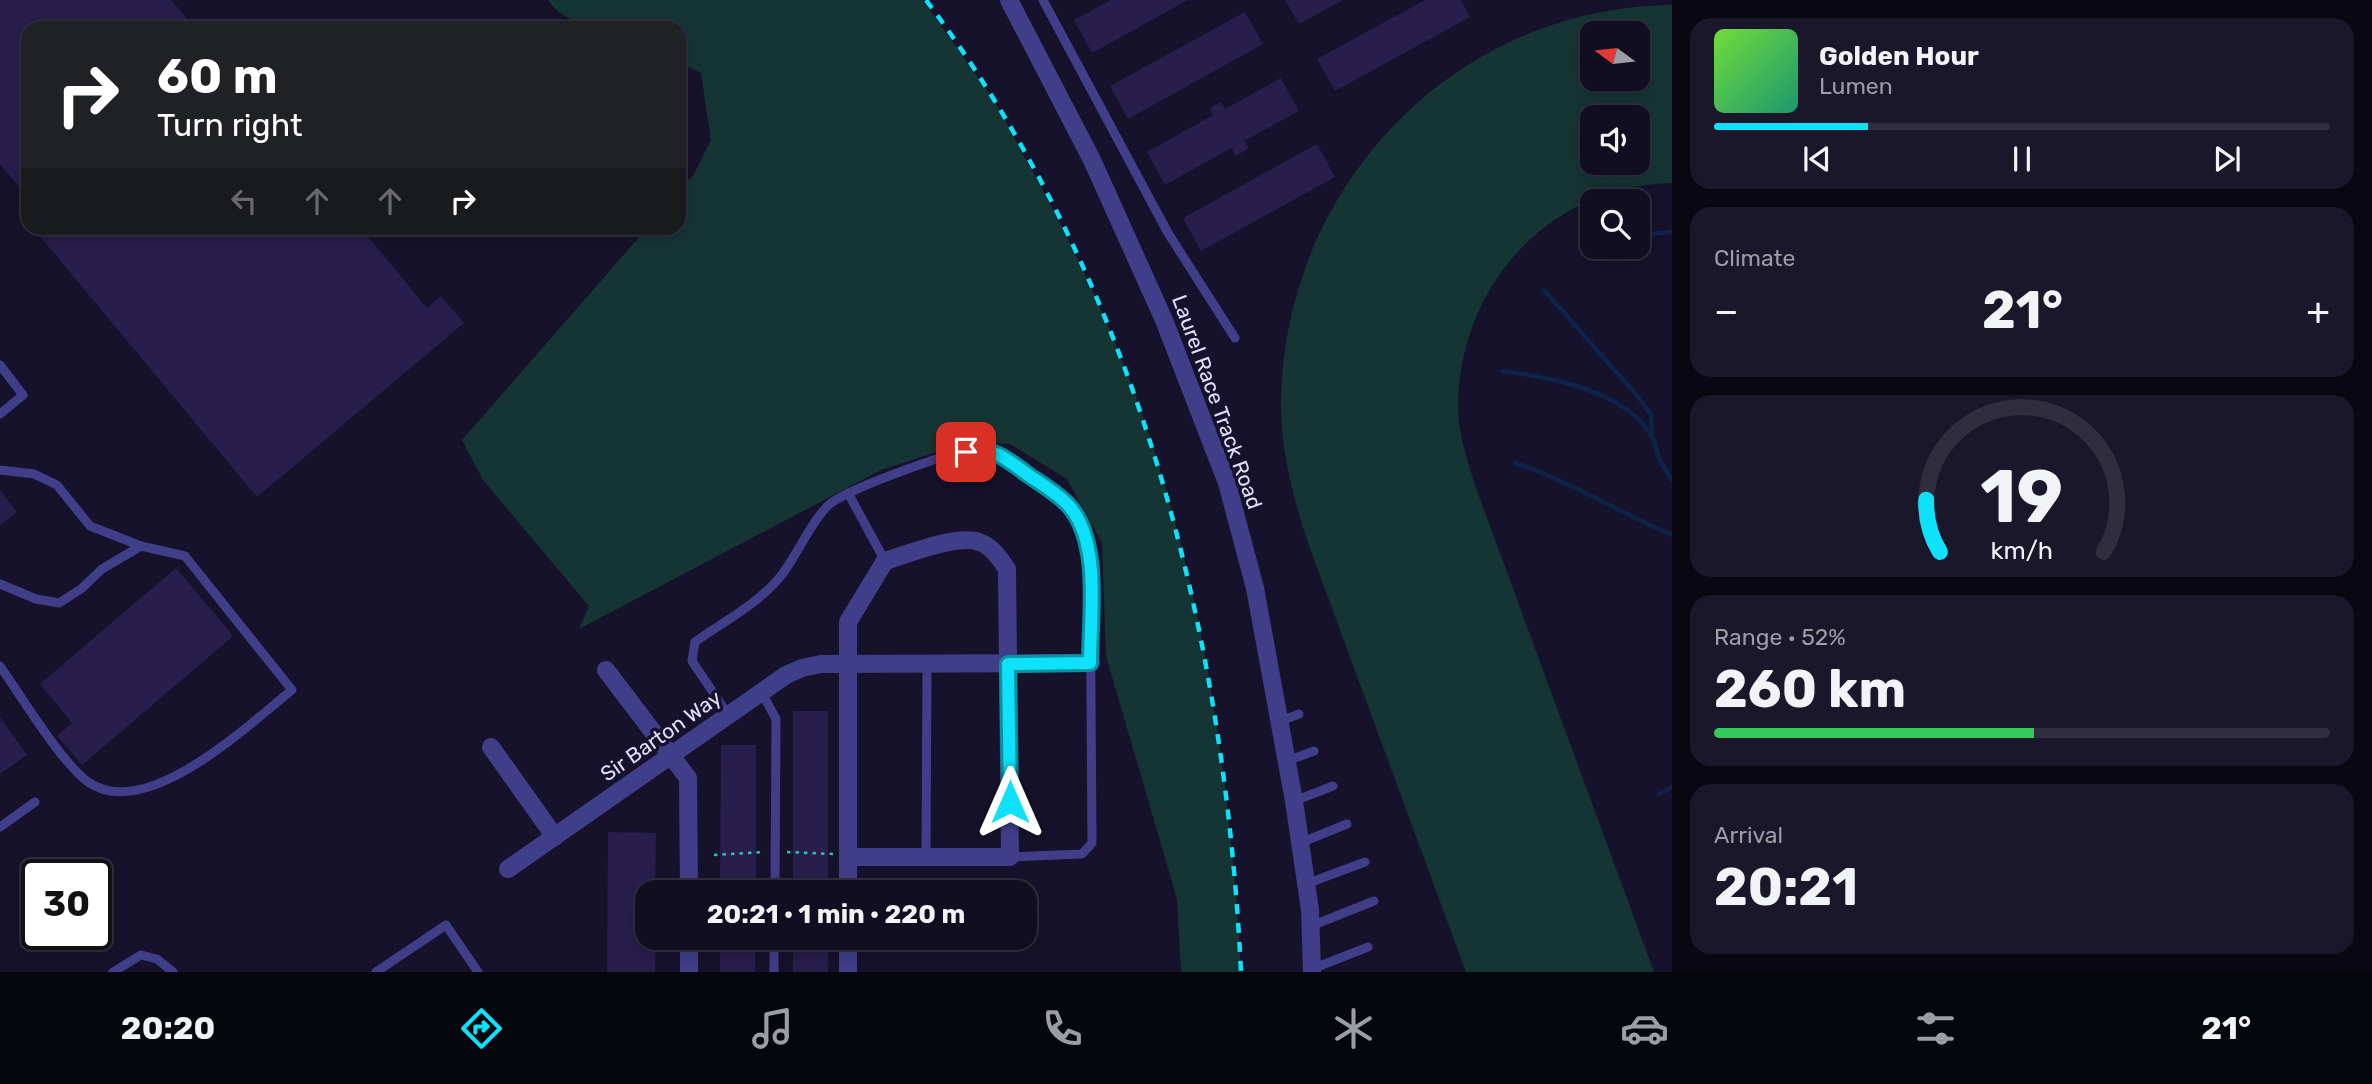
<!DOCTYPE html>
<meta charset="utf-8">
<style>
:root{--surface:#100e20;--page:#191729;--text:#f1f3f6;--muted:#9c9ca5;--line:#302e3e;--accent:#0ee1f9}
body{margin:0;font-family:Rubik,sans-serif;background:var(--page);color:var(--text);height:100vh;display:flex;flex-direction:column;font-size:26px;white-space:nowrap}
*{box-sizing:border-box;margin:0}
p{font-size:23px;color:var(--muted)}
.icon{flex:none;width:38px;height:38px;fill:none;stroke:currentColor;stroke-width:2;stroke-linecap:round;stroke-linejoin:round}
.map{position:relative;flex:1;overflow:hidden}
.sheet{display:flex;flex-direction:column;gap:18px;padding:18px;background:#090812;width:700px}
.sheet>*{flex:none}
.hud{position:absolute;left:21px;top:21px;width:665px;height:214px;border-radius:21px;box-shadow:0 4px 18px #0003,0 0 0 2px var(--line);background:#202124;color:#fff;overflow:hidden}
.needle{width:46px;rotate:285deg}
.buttons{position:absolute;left:1580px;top:21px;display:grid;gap:14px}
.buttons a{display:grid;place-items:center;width:70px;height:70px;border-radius:14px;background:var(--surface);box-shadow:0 4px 18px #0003,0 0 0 2px var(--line);font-size:35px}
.speed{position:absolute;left:21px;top:859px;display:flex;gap:14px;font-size:35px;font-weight:700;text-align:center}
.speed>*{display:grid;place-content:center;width:91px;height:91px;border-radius:50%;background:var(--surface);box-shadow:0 4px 18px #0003,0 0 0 2px var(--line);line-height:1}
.speed .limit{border:4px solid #111;border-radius:10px;background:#fff;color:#111}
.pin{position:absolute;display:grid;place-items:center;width:60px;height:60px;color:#fff;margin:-30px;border-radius:14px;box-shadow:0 4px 10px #0006}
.me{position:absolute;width:77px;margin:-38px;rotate:0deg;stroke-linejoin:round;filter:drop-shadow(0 0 5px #0008)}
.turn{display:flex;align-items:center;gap:24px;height:147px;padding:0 21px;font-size:32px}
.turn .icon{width:91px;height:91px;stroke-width:2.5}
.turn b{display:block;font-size:49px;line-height:60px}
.lanes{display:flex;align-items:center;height:66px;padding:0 21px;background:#0003;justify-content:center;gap:35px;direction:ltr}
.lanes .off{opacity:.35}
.big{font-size:52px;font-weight:700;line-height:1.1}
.sheet .card{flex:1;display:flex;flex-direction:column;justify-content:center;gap:10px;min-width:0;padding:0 24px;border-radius:21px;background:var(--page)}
.sheet .dial{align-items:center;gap:0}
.dial svg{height:182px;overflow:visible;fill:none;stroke:var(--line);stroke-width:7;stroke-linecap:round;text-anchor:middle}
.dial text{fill:var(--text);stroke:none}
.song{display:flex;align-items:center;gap:21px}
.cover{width:84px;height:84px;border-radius:10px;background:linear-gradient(135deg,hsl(100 70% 55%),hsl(160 70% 35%))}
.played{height:7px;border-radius:4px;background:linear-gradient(90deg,var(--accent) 25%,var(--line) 25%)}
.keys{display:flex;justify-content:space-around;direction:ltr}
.heat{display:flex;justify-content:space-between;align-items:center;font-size:38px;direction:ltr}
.charge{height:10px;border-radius:5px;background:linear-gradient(90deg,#34c759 52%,var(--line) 0)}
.trip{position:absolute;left:635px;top:880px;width:402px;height:70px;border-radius:21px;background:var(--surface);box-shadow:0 4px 18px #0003,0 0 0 2px var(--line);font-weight:700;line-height:70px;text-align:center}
.tabs{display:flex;height:112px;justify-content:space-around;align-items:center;background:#06060d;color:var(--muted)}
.tabs .icon{width:49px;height:49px}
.tabs .selected{color:var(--accent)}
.tabs b{font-size:32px;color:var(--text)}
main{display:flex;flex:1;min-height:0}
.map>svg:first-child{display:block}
.green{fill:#153534;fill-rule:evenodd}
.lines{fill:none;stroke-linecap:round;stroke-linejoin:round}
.stream{stroke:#0d234a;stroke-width:4.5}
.building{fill:#281e4c}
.path{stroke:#34bbb3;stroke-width:2.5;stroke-dasharray:3.5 5;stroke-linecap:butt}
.lane{stroke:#413e89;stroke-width:9}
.street{stroke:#413e89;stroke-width:18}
.rail{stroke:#0ee1f9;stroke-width:4.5;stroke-dasharray:10 9;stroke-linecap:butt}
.route-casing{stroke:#0992a2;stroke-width:18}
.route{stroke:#0ee1f9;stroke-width:12}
.labels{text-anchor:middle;stroke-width:7;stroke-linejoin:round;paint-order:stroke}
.street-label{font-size:21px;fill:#e1ddfe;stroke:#16122b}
</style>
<main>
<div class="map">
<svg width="1672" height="972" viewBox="0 0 1672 972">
<rect width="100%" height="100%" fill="#16122b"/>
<g class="green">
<path d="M548 0H923C947 35 973 69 996 104 1009 127 1021 151 1034 174 1086 270 1132 371 1162 476 1210 637 1232 805 1241 972H1181L1177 899 1106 656 1102 543 1067 479 1010 444 968 442 881 470 579 629 589 606 483 480 462 440 647 228H679V191L694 174 711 140 701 73 679 63V28C640 28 572 37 548 0Z"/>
<path d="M1672 5V183C1548 185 1457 288 1458 410 1459 437 1468 462 1476 488L1654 972H1466L1308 543C1293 497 1281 452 1281 403 1283 188 1453 7 1672 5ZM1592 33H1638V79H1592ZM1592 117H1638V163H1592Z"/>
</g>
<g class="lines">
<g class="stream">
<polyline points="1638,235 1672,232"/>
<polyline points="1544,290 1640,399 1651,415 1652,435"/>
<path d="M1503 371C1549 377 1628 391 1652 437 1656 443 1656 451 1659 458 1662 466 1668 473 1672 481"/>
<path d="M1515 463C1570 481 1619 513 1672 535"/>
<polyline points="1659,794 1672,787"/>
</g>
</g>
<g class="building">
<polygon points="0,0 171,0 195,28 28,28 28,197 0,164"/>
<polygon points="1111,0 1188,0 1092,53 1074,20"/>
<polygon points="1285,0 1343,0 1299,24"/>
<polygon points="1425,0 1461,0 1470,17 1335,91 1317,59"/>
<polygon points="1245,12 1263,44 1128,119 1110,86"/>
<polygon points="1281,78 1299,111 1244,141 1249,148 1236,156 1231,148 1165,185 1147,152 1213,115 1210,108 1221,102 1225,109"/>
<polygon points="1317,144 1335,177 1201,251 1183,218"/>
<polygon points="33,228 361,228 427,308 441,296 464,323 257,497"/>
<polygon points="0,490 17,512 0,525"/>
<polygon points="176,568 233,636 82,765 57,736 72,723 40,684"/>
<rect x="793" y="711" width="35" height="181"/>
<polygon points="0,717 27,755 0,774"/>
<polygon points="721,745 756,745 756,892 720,892"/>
<polygon points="608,832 656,833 655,892 648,892 648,938 656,938 655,972 607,972"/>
<rect x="720" y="938" width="35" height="34"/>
<rect x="793" y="938" width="35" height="34"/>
</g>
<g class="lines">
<g class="path">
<polyline points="787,852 833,854"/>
<polyline points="714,855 765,852"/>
</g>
<g class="lane">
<polyline points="1043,0 1168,233 1235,338"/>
<polyline points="0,365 23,395 0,414"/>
<path d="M0 470 34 474 57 485 90 526 141 546 185 556 292 690C249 724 147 823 88 782 60 761 22 697 0 666"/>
<polyline points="848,493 885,561"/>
<polyline points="0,584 36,599 59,603 81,589 102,569 141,546"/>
<polyline points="762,693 776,719 775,892"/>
<path d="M729 716 692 661 695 642C723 622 758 604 780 577 795 559 814 516 831 503 852 488 957 448 981 449 999 450 1057 492 1070 506 1080 519 1085 534 1090 550L1092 843 1082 854 1010 857"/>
<polyline points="1280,721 1299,714"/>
<polyline points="1287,761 1314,751"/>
<polyline points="1294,801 1333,786"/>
<polyline points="0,827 35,802"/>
<polyline points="1300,843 1347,824"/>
<polyline points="926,857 927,664"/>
<polyline points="1306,884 1365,862"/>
<polyline points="1311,926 1374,901"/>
<polyline points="1312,969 1368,947"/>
<polyline points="113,972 141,955 157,959 173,972"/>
<polyline points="376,972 446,925 478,972"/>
<polyline points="774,972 774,938"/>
</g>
<g class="street">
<polyline points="1009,0 1092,160 1164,320 1227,483 1255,588 1294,801 1310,910 1312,972"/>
<polyline points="606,670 688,778 689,892"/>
<polyline points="491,747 555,837"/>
<polyline points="508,869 786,675 802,668 821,664 1091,663"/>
<path d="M848 892V622L885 561C908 554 957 534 979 542 992 546 1000 559 1007 569L1010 857H848"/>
<polyline points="689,938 689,972"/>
<polyline points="848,972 848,938"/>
</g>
<path class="rail" d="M926 0C1137 282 1224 625 1241 972"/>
</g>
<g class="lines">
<defs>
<path id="route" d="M966 452C993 446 1006 459 1027 474 1041 484 1059 494 1070 507 1101 544 1090 616 1090 663L1008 664 1010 802"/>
</defs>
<use href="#route" class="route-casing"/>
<use href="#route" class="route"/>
</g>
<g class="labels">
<g class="street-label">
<text transform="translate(1217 402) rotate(70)" y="7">Laurel Race Track Road</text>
<text transform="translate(661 736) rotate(-35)" y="7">Sir Barton Way</text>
</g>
</g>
</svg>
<div class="buttons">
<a><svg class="needle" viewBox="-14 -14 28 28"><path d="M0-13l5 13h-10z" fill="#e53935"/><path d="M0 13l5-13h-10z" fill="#9c9ca5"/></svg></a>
<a><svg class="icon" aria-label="sound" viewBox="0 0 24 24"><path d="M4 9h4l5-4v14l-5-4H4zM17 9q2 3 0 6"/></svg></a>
<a><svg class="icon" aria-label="search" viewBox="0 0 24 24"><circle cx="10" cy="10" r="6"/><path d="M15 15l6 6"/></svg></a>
</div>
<div class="speed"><div class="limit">30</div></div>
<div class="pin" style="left:966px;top:452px;background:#d93025"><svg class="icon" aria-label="arrive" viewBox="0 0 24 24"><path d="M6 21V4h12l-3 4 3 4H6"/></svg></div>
<svg class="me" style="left:1010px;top:802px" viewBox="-20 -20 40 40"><path d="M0-17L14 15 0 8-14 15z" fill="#0ee1f9" stroke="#fff" stroke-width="4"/></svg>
<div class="trip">20:21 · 1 min · 220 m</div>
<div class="hud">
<div class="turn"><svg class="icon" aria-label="right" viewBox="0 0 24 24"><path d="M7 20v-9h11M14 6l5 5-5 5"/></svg><div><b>60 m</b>Turn right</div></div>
<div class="lanes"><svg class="icon off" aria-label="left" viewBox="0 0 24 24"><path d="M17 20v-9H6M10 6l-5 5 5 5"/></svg><svg class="icon off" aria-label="ahead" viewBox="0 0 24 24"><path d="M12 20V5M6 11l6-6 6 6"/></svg><svg class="icon off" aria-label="ahead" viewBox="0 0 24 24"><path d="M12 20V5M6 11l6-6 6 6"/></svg><svg class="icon" aria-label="right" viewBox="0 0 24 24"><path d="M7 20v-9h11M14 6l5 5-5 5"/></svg></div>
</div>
</div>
<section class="sheet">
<div class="card">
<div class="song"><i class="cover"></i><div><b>Golden Hour</b><p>Lumen</p></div></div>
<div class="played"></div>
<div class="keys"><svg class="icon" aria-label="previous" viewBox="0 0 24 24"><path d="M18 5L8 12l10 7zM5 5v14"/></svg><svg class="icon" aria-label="pause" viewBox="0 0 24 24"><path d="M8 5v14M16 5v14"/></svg><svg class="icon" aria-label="next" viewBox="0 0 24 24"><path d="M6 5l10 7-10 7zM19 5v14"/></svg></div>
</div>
<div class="card"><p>Climate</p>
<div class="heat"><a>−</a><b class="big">21°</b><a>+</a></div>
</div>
<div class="card dial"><svg viewBox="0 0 100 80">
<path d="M14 69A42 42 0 1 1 86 69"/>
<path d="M14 69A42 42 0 0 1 8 46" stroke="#0ee1f9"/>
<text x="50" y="56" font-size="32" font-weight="700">19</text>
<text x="50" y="72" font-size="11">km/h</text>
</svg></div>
<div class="card"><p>Range · 52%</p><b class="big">260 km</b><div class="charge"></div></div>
<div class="card"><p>Arrival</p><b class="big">20:21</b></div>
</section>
</main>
<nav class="tabs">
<b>20:20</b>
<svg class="icon selected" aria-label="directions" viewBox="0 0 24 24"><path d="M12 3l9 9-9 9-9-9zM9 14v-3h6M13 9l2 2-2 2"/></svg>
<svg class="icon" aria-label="music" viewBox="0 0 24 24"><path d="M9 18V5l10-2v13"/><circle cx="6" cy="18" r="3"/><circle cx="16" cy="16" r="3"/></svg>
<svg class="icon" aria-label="phone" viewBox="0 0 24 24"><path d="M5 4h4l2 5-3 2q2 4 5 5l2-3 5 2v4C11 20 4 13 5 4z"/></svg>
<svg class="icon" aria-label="climate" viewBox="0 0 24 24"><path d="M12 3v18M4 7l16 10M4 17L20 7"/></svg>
<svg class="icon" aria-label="car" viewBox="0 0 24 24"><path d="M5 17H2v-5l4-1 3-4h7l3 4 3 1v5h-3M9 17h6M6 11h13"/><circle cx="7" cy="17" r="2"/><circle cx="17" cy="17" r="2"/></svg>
<svg class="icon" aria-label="filters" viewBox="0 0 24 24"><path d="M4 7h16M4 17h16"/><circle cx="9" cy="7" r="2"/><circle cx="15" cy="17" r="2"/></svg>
<b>21°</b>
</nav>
